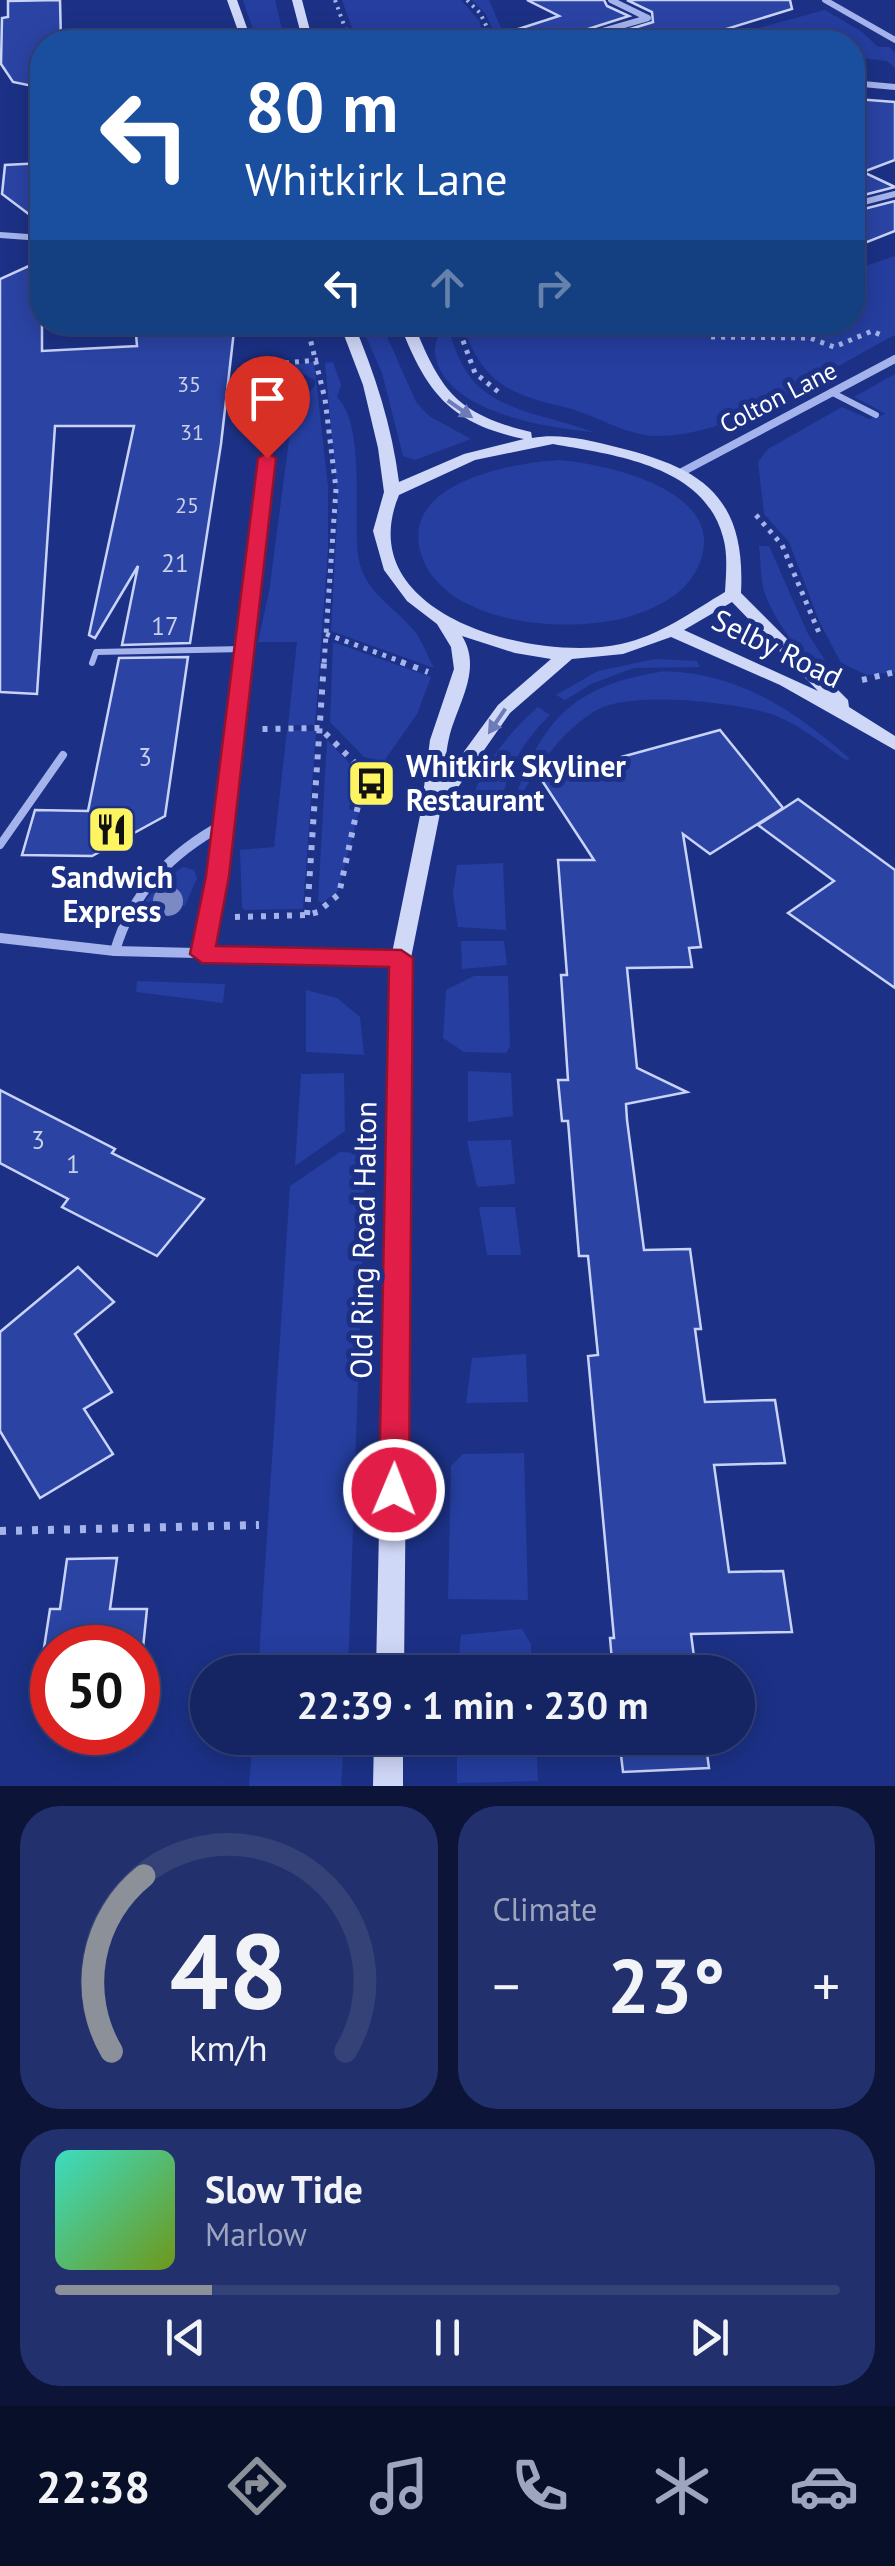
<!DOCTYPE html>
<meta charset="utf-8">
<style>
:root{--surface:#152564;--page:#22316d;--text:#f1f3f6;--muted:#9da5bf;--line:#344278;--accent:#8c9099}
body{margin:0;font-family:"PT Sans",sans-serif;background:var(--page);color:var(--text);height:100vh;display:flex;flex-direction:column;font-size:38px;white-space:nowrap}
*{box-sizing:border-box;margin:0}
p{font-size:32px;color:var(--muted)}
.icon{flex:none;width:55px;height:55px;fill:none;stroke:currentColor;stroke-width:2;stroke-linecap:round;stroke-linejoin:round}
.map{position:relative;height:1786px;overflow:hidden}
.details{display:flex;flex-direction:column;gap:20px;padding:20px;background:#0c1437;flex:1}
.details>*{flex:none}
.guide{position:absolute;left:30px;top:30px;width:835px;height:305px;border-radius:40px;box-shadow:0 5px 25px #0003,0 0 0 2px var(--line);background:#1a4fa0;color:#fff;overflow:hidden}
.speed{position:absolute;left:30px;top:1625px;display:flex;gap:20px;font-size:50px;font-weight:700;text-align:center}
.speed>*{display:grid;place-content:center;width:130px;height:130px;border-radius:50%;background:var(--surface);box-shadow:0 5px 25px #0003,0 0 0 2px var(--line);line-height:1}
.speed .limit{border:15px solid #d22;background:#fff;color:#111}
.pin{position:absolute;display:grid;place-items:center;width:85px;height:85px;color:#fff;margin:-102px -42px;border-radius:50% 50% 50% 0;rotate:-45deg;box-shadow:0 0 10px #0007}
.pin .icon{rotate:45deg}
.me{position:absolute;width:110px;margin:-55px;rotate:1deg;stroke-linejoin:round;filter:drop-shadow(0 0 8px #0008)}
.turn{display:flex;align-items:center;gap:35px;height:210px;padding:0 50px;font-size:45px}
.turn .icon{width:130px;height:130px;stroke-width:2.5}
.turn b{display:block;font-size:70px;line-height:85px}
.lanes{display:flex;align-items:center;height:95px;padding:0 50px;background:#0003;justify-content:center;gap:50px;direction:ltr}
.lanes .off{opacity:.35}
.big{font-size:75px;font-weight:600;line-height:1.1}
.details .tile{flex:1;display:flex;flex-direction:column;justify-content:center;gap:15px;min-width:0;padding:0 35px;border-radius:40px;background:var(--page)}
.details .dial{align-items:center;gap:0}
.dial svg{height:260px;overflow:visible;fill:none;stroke:var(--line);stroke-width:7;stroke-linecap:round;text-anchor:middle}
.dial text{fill:var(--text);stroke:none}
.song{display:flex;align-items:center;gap:30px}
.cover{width:120px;height:120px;border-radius:15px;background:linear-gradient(135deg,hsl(170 70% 55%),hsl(80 70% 35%))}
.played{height:10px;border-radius:5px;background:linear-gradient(90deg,var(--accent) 20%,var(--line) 20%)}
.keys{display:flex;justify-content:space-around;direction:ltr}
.heat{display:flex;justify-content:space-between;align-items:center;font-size:55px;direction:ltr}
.details .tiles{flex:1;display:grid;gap:20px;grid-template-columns:1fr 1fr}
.tile:last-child{grid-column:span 2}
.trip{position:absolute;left:190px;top:1655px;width:565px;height:100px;border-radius:50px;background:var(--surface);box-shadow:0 5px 25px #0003,0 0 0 2px var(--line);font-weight:600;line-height:100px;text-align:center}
.tabs{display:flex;height:160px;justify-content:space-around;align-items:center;background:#080f28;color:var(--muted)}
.tabs .icon{width:70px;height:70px}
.tabs .active{color:var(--accent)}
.tabs b{font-size:45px;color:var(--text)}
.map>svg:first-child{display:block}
.green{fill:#253e9f}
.building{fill:#2b44a4;stroke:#c9d3f8;stroke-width:2.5}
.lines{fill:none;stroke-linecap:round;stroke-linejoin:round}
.path-far3{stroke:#a4b3eb;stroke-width:4;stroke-dasharray:2.5 5;stroke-linecap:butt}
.path-far2{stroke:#a4b3eb;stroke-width:5;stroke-dasharray:4 6;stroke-linecap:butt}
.path-far1{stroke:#a4b3eb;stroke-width:6;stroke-dasharray:5 8;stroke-linecap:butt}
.path{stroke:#a4b3eb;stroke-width:8;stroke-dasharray:6 10;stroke-linecap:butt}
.lane-far1{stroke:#a4b3eb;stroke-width:6}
.lane{stroke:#a4b3eb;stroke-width:8}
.street-far2{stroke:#a4b3eb;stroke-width:6}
.street-far1{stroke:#a4b3eb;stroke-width:8}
.street{stroke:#a4b3eb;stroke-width:10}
.secondary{fill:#d0d8f8;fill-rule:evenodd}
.tree{fill:#7b8ac5}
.oneway{fill:#6d7cb9}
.route{fill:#e11d48;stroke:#92132f;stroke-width:2.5}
.labels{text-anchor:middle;stroke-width:10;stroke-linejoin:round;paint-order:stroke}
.far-number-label{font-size:22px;fill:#cad0e8}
.far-street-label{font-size:25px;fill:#fff;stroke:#1c3186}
.number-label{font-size:25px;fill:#cad0e8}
.street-label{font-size:30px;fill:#fff;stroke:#1c3186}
.poi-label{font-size:30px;font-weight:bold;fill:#fff;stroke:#1c3186;text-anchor:start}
</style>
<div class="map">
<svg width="895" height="1786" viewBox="0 0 895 1786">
<rect width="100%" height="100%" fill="#1c3186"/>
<g class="green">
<polygon points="243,0 275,0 285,42 257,42"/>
<polygon points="342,0 461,0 480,22 482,38 499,41 485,13 472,0 489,0 507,42 357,42"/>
<polygon points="825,10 862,32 878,47 889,47 895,52 895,68 887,61 853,57 852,42 718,42 721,38"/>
<path d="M895 256V335C822 372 739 436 656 436 628 436 595 415 568 408 509 395 482 383 462 323L852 322 853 270Z"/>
<polygon points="360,323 381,323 416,402 429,416 471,439 415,460 403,456 382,373"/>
<path d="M441 323H446C451 337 456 353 463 366 487 412 550 415 593 432 548 428 442 412 435 353 434 345 440 331 441 323Z"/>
<polygon points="314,362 328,486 328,550 315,725 288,725 297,642 258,642 269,592 293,410 315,386 315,380 287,366"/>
<path d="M333 362 341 385 337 397C366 426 353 515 358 555 363 593 394 605 416 633 423 643 428 657 434 668L331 631 338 502 325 363Z"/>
<polygon points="895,374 895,672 867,675 841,663 819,621 789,542 764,514 758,462 768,449 842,407 869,419 886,414 854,397"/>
<path d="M559 460C606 464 728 490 700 562 689 592 660 607 631 616 572 635 443 626 421 554 399 482 513 463 559 460Z"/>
<path d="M759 546H769L808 634 825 660 823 665C802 664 772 614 765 594 760 580 761 561 759 546Z"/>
<polygon points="333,642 431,677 417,714 384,761 364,757 330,722"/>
<polygon points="655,659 697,661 700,667 634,668 591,684 565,700 556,695 598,671"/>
<path d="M665 671C741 674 794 710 850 759L846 760C822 744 797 722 768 713 730 702 629 690 595 711 554 737 533 775 509 816 538 726 566 686 665 671Z"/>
<path d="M538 707 550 715C521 743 504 774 500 815L468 811C479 770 507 734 538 707Z"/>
<polygon points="287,730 316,731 303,909 245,910 242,907 240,850 274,847"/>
<polygon points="327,740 356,770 349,809 359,812 338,891 322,903 318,901"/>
<polygon points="503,863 506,930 458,927 453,894 457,865"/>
<polygon points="183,867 194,870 197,878 185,906 145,902 160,882"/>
<polygon points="461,941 504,941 507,965 462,969"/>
<polygon points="474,976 508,976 510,1047 506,1053 464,1052 443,1038 446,990"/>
<polygon points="137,981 225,984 223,1003 136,992"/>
<polygon points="306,990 337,998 360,1017 364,1055 306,1052"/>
<polygon points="468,1071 511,1073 513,1116 468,1122"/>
<polygon points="344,1073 345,1131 295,1166 301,1074"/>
<polygon points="511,1140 515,1184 477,1187 467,1141"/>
<polygon points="340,1152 366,1153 348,1672 258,1672 290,1186"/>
<polygon points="479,1207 515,1207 521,1255 487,1255"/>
<polygon points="526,1354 528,1402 466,1403 472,1358"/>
<polygon points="524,1453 528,1600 448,1599 451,1466 463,1454"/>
<polygon points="522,1629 531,1644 532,1672 457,1672 461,1635"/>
<polygon points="253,1738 344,1738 341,1786 249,1786"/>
<polygon points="457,1738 536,1738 538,1781 457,1783"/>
</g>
<g class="building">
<polygon points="60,0 61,42 42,42 42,88 13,82 1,64 2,18 8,17 8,1"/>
<polygon points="527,0 604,0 607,6 629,16 585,30 583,38 588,42 653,22 652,12 627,0 790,0 792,9 684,42 504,42 503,34 559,16"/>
<polygon points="856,99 895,102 895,160 863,172 895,187 852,198"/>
<polygon points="42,163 42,224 2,194 5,165"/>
<polygon points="895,201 895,231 852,248 852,212"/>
<polygon points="42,260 42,351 137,346 135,322 171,322 172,327 235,322 221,444 190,643 122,645 138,566 95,638 89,635 134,426 55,426 37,694 0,692 0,279"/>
<polygon points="188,657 165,816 92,856 22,855 35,810 88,811 119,658"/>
<polygon points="720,730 783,808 710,854 683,834 701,947 689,948 692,967 627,968 637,1068 687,1092 626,1104 627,1120 644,1250 690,1249 701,1329 695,1329 705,1402 775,1400 785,1463 714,1465 729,1572 783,1571 792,1632 691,1634 696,1672 613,1672 610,1638 614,1638 588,1356 598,1355 588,1256 579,1256 568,1121 562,1121 558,1080 568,1080 561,975 567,975 558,860 594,860 541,779"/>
<polygon points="798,799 895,870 895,988 788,913 834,881 758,825"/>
<polygon points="0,1090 115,1149 112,1153 204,1199 157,1256 62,1207 68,1199 0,1163"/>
<polygon points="78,1267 114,1302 75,1334 112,1392 84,1409 113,1454 40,1498 0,1431 0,1332"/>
<polygon points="117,1558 110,1609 147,1609 143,1648 44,1648 50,1609 60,1609 67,1559"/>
<polygon points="619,1738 705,1738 709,1768 623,1772"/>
</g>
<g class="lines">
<g class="path-far3">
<polyline points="335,0 350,42"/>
<polyline points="467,0 480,13 494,42"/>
<polyline points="767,42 838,42"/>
</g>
<g class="path-far2">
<polyline points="306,322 325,399 336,489 324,664"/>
<polyline points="456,322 475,373 501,394"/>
<polyline points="674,322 711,337 810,338 834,347 872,331 883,336"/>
<polyline points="285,363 318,360"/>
<polyline points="756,515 782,545 820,635"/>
<polyline points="326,634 408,664"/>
</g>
<g class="path-far1">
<polyline points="401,662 428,672"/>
<polyline points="862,680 895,672"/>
<polyline points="307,915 324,662"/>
<polyline points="235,917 307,915 318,912 339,894 365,773 320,728 261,729"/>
</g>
<polyline class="path" points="0,1531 259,1525"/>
<g class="lane-far1">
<polyline points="831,392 876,415"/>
<polyline points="92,663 96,652 244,649"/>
</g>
<polyline class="lane" points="0,845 63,755"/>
<g class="street-far2">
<polyline points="825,0 895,40"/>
<polyline points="589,35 648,18 611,0"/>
<polyline points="852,83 895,87"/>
<polyline points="852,205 895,194"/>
<polyline points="0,235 42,238"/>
</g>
<g class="street-far1">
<polyline points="680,473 895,359"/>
<polyline points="243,664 275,389"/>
</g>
<g class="street">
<polyline points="0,938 115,951 401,958"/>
<path d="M115 951C132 892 171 853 224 824"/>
<polyline points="202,954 218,876 243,662"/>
</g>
<g class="secondary">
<polygon points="227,0 237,0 252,42 242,42"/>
<polygon points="292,0 302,0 313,42 303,42"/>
<path d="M339 322H353C375 374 392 426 399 482L464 454 524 439C449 423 426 392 399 322H413C441 392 457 414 531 432L532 438C560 433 588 440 616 447 703 468 746 497 741 593L848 700 849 707 895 736V750L780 685 671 637 623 654 572 659 510 713 440 813 411 958 404 1672H376L391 958 421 811 430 740 454 669 451 647 437 624 407 601 384 570 373 531 384 492 378 448 363 385ZM553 444C614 455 704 465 723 537 728 554 726 574 725 592 693 611 659 636 621 644 535 663 349 615 399 495L475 460ZM732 602 818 691 684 630ZM462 636 515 653 551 659 498 705 444 779C445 766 446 751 449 738 457 704 483 670 462 636Z"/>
<polygon points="374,1738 403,1738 403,1786 373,1786"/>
</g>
</g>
<circle class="tree" cx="168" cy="901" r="15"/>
<defs><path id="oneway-solid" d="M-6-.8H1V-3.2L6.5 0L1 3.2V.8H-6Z" transform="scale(2.5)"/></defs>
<g class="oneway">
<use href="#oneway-solid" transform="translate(460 409) rotate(35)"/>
<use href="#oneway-solid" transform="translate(497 721) rotate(124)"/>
</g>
<polygon class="route" points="267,453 276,458 229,876 216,946 401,950 413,958 409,1490 404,1500 394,1504 383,1500 379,1490 389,967 202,963 190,954 206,876 258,458"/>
<defs>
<symbol id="bus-square" viewBox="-11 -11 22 22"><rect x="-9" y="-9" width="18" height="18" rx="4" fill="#fcf561" stroke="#1c3186"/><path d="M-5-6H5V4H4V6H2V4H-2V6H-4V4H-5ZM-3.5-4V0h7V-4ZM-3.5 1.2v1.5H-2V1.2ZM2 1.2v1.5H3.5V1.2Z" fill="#111"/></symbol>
<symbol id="restaurant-square" viewBox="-11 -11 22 22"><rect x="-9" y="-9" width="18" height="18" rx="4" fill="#fcf561" stroke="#1c3186"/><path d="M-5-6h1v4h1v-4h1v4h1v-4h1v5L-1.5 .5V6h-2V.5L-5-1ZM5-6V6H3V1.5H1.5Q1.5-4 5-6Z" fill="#111"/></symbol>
</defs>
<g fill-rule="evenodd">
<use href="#bus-square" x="344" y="756" width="55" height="55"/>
<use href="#restaurant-square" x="84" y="802" width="55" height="55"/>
</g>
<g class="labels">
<g class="far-number-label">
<text x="189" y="392">35</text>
<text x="192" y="440">31</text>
<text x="187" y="513">25</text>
</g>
<g class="far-street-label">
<text transform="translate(778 397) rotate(-27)" y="9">Colton Lane</text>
</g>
<g class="number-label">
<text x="175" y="572">21</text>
<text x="165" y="635">17</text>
<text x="145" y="766">3</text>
<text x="38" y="1149">3</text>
<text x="73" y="1173">1</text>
</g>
<g class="street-label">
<text transform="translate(777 649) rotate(26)" y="10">Selby Road</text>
<text transform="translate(364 1240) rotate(-89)" y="10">Old Ring Road Halton</text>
</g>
<g class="poi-label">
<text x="406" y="777">Whitkirk Skyliner<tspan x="406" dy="34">Restaurant</tspan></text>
<text x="112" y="888" text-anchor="middle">Sandwich<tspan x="112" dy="34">Express</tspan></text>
</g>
</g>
</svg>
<div class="speed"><div class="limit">50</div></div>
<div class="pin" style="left:267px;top:458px;background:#d93025"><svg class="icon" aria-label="arrive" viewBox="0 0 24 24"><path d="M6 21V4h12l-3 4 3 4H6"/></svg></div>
<svg class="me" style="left:394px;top:1490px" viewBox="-20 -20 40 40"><circle r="17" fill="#e11d48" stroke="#fff" stroke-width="3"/><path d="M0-11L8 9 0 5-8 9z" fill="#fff"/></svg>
<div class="trip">22:39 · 1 min · 230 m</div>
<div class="guide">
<div class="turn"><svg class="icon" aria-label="left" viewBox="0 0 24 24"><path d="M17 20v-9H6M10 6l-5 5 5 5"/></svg><div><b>80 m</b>Whitkirk Lane</div></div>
<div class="lanes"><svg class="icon" aria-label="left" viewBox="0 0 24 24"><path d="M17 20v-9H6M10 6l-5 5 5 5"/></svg><svg class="icon off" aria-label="ahead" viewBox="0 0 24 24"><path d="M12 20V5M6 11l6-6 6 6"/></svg><svg class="icon off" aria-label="right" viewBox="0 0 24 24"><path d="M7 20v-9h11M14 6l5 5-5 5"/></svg></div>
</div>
</div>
<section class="details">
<div class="tiles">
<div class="tile dial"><svg viewBox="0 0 100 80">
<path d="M14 69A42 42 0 1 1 86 69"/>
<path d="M14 69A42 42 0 0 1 24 15" stroke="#8c9099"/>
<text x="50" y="56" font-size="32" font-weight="700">48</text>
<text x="50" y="72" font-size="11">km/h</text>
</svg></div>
<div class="tile"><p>Climate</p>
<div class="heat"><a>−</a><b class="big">23°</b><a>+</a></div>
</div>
<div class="tile">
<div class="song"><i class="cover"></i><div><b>Slow Tide</b><p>Marlow</p></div></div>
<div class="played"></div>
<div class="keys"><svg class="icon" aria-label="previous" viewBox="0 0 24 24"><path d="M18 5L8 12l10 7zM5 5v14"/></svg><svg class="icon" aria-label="pause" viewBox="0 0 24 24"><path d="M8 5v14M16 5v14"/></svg><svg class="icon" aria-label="next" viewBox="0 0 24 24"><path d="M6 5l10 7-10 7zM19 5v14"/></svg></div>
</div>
</div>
</section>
<nav class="tabs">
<b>22:38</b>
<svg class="icon active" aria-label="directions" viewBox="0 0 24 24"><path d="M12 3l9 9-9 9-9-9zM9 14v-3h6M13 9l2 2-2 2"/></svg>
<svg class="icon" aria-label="music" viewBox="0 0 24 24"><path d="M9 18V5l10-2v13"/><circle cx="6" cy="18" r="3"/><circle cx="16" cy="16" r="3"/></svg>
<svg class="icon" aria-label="phone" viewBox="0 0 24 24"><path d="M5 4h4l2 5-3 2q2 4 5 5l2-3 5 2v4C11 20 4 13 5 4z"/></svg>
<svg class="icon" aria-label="climate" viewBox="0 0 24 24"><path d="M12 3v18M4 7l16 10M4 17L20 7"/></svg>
<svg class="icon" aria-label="car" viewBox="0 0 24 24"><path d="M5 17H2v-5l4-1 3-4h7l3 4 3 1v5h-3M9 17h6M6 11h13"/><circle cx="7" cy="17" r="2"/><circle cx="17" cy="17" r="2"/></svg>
</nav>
